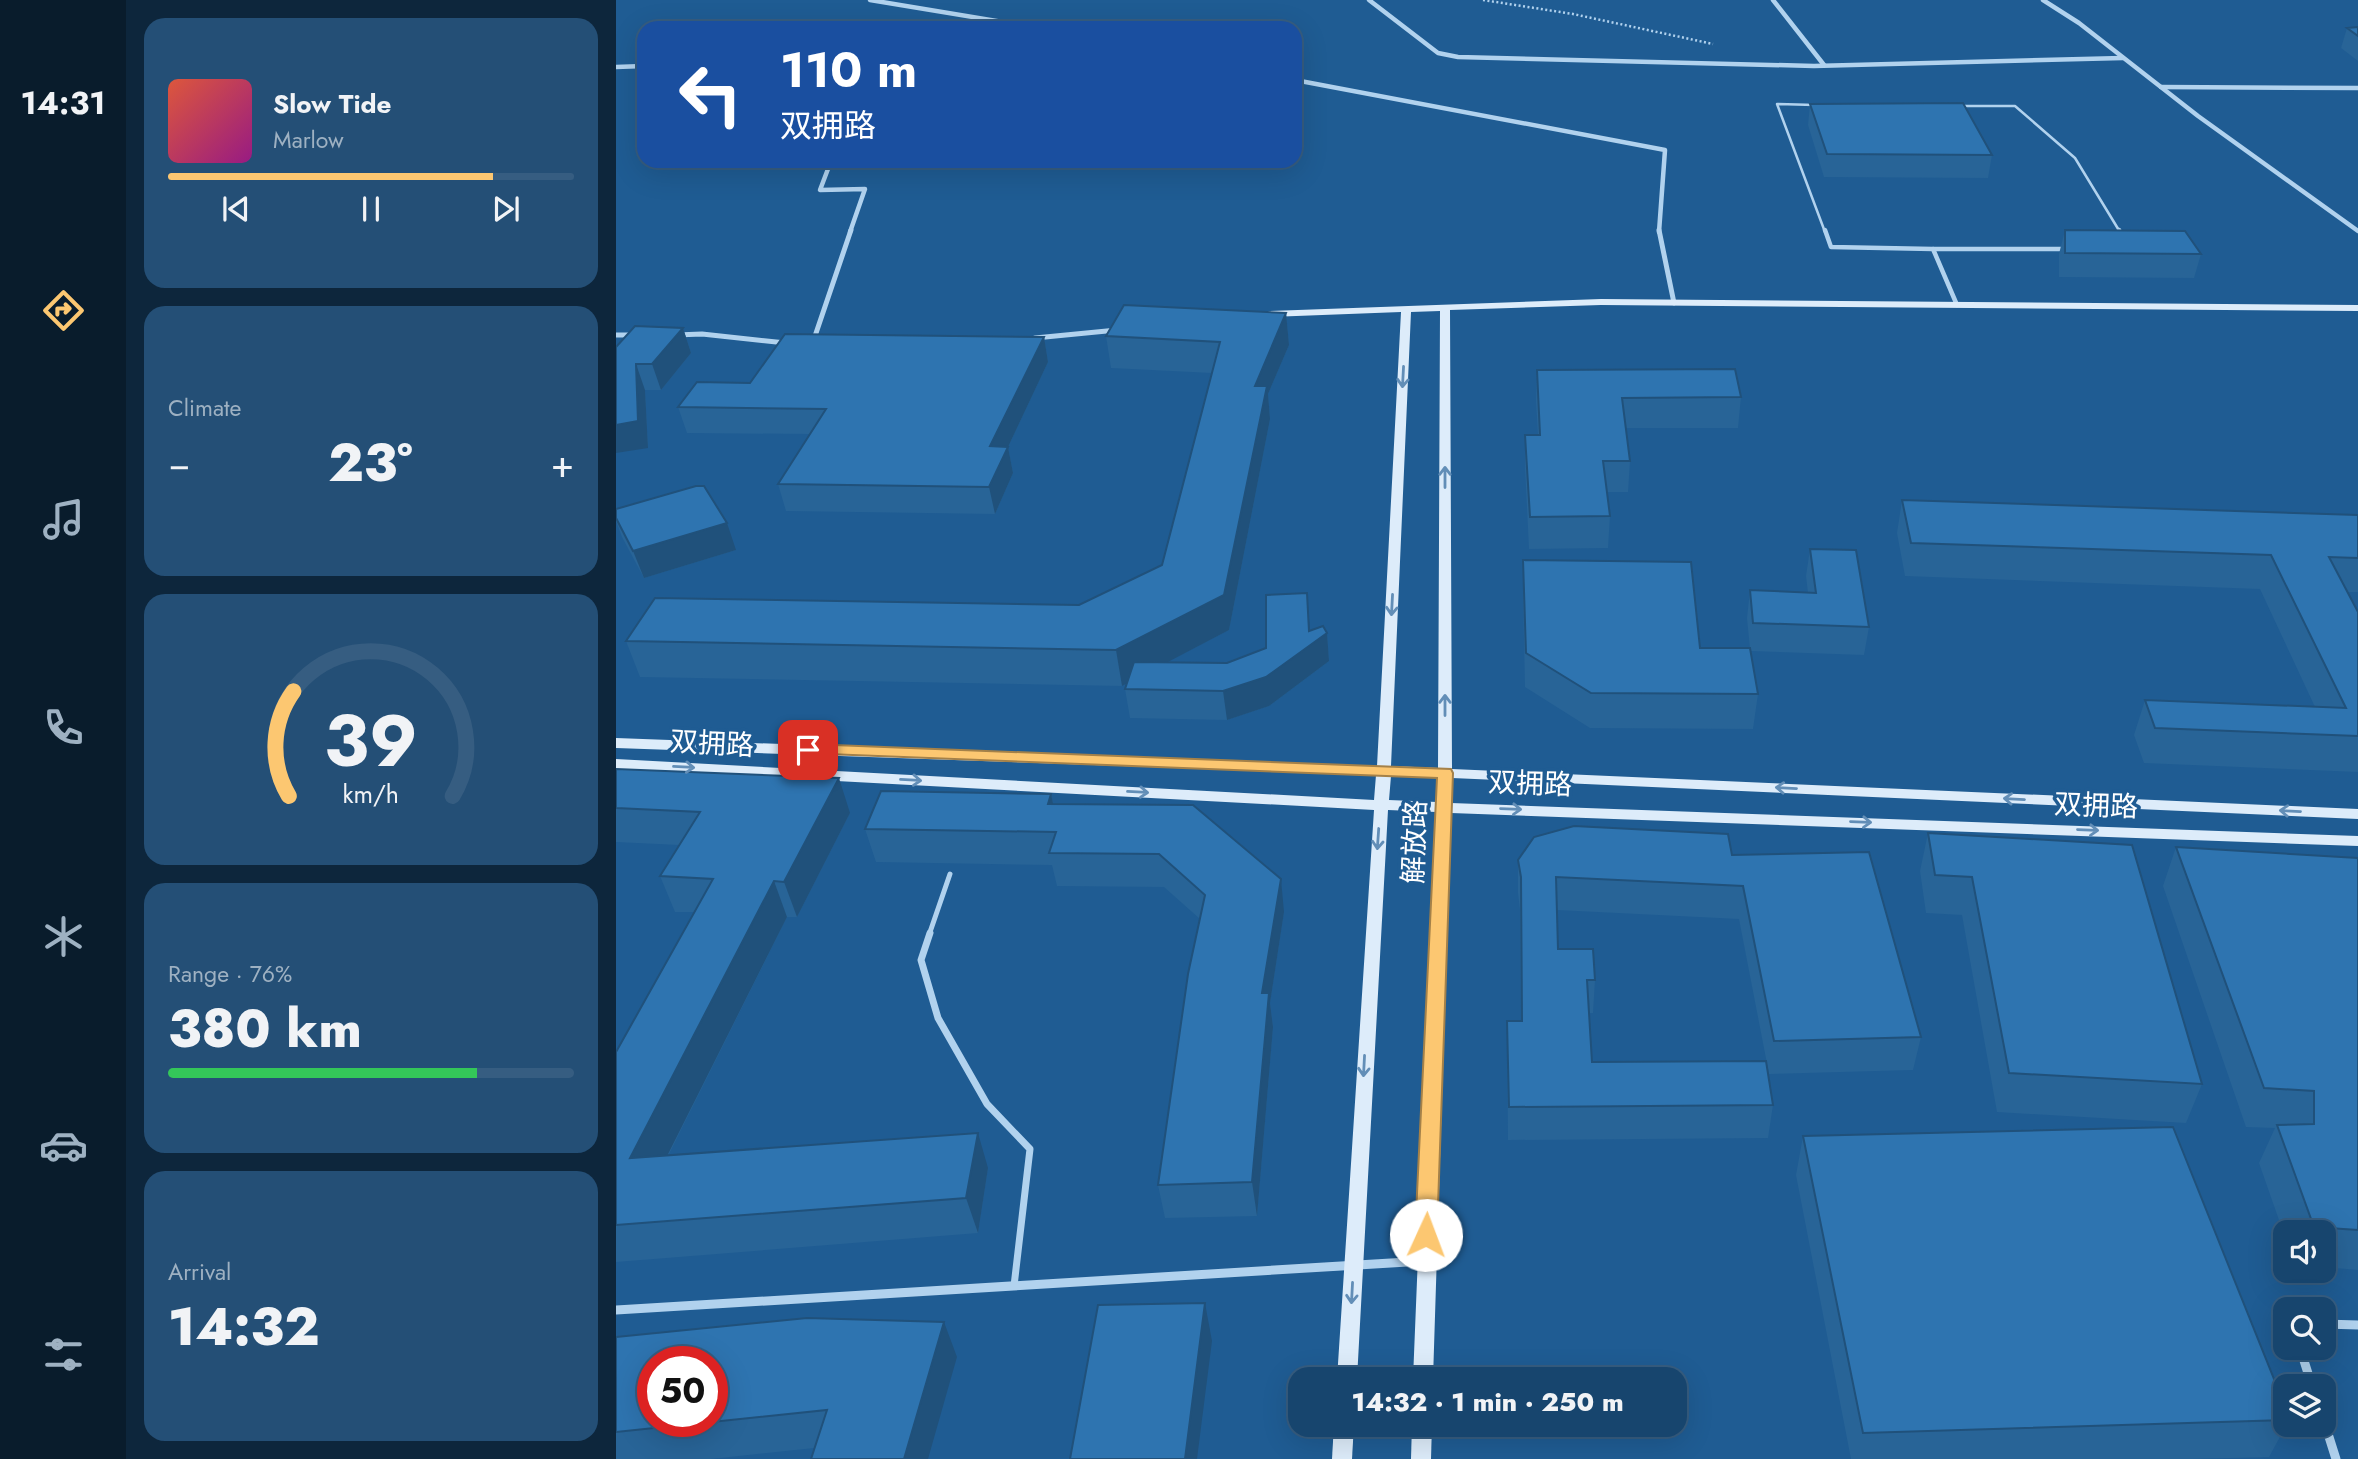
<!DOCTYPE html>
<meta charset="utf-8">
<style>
:root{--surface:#17456e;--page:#244f76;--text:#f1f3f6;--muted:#9eb1c2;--line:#365d81;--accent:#fcc771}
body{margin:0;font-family:Jost,"Noto Sans SC",sans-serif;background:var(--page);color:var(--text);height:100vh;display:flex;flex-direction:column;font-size:26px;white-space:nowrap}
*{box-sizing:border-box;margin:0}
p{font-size:23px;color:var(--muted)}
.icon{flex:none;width:38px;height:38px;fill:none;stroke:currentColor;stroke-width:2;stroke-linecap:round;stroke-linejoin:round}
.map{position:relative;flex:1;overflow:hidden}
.sheet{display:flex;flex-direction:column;gap:18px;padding:18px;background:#0d263c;width:490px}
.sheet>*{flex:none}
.guide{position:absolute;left:21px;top:21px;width:665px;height:147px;border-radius:21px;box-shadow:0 7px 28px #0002,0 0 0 2px var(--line);background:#1a4fa0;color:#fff;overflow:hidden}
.fabs{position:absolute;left:1657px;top:1220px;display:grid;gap:14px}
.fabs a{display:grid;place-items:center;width:63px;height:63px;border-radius:14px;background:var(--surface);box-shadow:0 7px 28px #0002,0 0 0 2px var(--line);font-size:35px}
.speed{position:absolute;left:21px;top:1346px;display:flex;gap:14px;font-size:35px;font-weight:700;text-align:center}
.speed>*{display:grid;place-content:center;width:91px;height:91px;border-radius:50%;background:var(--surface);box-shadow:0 7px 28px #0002,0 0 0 2px var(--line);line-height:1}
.speed .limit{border:10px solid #d22;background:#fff;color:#111}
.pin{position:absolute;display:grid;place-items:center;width:60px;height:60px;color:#fff;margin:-30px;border-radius:14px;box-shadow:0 4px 10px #0006}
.me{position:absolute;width:77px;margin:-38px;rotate:2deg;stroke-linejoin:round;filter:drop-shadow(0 0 5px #0008)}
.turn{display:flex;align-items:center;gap:24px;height:147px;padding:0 28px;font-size:32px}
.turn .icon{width:91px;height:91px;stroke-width:2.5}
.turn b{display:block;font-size:49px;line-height:60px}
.big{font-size:52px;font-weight:800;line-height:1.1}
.sheet .widget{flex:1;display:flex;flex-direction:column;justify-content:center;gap:10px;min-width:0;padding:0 24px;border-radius:21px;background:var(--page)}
.sheet .dial{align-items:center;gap:0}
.dial svg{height:182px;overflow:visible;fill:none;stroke:var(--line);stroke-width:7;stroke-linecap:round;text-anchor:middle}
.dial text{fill:var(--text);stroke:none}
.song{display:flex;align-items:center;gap:21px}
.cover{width:84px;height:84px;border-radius:10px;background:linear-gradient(135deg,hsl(10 70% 55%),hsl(310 70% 35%))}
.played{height:7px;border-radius:4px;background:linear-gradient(90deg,var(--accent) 80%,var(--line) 80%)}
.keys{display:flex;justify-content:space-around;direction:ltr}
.heat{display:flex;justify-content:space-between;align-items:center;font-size:38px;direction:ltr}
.charge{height:10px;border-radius:5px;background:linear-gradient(90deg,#34c759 76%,var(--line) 0)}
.trip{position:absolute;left:672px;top:1367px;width:399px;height:70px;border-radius:21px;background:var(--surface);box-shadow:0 7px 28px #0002,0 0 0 2px var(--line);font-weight:800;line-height:70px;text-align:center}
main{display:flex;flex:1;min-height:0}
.menu{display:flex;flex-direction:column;width:126px;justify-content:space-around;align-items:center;background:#091c2c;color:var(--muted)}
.menu .icon{width:49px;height:49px}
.menu .active{color:var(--accent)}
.menu b{font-size:32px;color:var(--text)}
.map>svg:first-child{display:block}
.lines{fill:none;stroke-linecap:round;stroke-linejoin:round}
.path{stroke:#b1d2ee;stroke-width:2.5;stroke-dasharray:2 2.5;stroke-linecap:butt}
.lane-far3{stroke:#b1d2ee;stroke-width:2.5}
.lane-far2{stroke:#b1d2ee;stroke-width:4.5}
.lane-far1{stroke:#b1d2ee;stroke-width:5}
.lane{stroke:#b1d2ee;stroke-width:7}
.street-far2{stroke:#b1d2ee;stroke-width:4.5}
.street-far1{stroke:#b1d2ee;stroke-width:5}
.street{stroke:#b1d2ee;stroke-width:9}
.secondary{fill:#ddecfa;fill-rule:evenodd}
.wall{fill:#286497}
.shaded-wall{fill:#20517b}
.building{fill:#2e74b0;stroke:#20517b;stroke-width:2;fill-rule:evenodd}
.oneway{stroke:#628eb7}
.route{fill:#fcc771;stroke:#a48149;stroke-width:2}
.labels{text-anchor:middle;stroke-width:7;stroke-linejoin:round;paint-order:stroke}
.street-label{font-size:28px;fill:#fff;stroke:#1f5c93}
</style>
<main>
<nav class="menu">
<b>14:31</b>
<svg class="icon active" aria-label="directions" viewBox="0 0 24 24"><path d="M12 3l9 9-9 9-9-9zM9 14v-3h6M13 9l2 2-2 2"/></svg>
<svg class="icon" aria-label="music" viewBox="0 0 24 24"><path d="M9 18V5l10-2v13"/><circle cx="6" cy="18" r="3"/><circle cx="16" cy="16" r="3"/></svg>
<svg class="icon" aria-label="phone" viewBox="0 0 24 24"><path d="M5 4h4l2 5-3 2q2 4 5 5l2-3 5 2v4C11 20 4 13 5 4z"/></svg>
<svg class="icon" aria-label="climate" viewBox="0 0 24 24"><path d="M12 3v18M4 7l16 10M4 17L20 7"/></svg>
<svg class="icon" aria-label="car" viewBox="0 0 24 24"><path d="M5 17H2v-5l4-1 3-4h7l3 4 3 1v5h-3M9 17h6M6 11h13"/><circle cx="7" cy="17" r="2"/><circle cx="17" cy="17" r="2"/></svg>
<svg class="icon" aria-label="filters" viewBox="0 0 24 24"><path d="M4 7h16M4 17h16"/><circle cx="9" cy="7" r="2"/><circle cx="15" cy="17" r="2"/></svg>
</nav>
<section class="sheet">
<div class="widget">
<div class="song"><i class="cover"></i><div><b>Slow Tide</b><p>Marlow</p></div></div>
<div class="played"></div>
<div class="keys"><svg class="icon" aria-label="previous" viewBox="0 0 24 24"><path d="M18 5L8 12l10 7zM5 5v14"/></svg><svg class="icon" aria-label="pause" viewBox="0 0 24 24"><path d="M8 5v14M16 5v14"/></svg><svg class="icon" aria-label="next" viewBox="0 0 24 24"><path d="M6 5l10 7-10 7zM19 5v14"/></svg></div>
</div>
<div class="widget"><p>Climate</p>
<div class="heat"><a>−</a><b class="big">23°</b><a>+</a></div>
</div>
<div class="widget dial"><svg viewBox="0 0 100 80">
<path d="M14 69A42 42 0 1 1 86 69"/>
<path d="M14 69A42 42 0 0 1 16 23" stroke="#fcc771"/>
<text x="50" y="56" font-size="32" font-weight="700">39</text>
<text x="50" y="72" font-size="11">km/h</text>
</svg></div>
<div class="widget"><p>Range · 76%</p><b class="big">380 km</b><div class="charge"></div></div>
<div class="widget"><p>Arrival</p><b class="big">14:32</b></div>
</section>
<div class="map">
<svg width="1742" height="1459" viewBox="0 0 1742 1459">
<rect width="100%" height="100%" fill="#1f5c93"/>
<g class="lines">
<polyline class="path" points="867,0 957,14 1097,44"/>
<g class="lane-far3">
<polyline points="1199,105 1161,104 1209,232"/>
<polyline points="1342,106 1399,106 1459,158 1504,232"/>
</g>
<g class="lane-far2">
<polyline points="1209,230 1215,247 1317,249 1341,305"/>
<polyline points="1503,230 1505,234"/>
<polyline points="1317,249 1451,249"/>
</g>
<polyline class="lane-far1" points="313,935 334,874"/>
<polyline class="lane" points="314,933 305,960 322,1018 371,1104 414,1149 398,1286"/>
<g class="street-far2">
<polyline points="254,0 423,28"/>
<polyline points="753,0 822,53 842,57 1198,66 1507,58"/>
<polyline points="1157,0 1208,65"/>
<polyline points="1427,0 1463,23 1582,116 1742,231"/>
<polyline points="0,67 28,66"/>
<polyline points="679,80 1049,150 1043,232"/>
<polyline points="1545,87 1742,88"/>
<polyline points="215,161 204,190 249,189 234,232"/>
</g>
<g class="street-far1">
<polyline points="1043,230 1058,303"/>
<polyline points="0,335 20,335"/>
<polyline points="60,335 86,334 170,343"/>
<polyline points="419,338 501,330"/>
<polyline points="197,342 235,230"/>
</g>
<g class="street">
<polyline points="0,1310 808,1261"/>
<polyline points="1708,1324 1742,1325"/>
<polyline points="1684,1348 1696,1386"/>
<polyline points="1708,1421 1720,1459"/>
</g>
<g class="secondary">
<path d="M985 299 1742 305V311L985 305 834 310 836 769 1742 809V819L836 778 835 803 1742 836V846L835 813 817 1379H797L820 812 772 810 741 1379H721L758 810 0 769V759L758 800 760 775 0 748V738L761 766 785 312 653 317 648 314 653 311ZM824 311 822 768 775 766 795 312ZM775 776 822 778 821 802 773 800Z"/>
<polygon points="718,1424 738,1424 736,1459 716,1459"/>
<polygon points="796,1424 816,1424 815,1459 795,1459"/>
</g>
</g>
<g class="wall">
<polygon points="1742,27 1742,61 1725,48 1731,28"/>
<polygon points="1194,104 1376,155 1372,178 1208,177 1192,125"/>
<polygon points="1449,230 1585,254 1578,278 1443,277 1443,254"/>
<polygon points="670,313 673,345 652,394 654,419 613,630 551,662 611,663 694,631 711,633 713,661 653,706 611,720 514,718 509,689 511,683 506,686 24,677 10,641 463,605 546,565 596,373 495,368 490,336"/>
<polygon points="67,328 75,353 45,390 29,390 32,448 0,347"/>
<polygon points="428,337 432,362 392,447 397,473 379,514 170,511 162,484 194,434 71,433 62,407 134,383"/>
<polygon points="921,370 1125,397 1122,428 1010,428 1014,461 1012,492 991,492 994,516 992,548 913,549 909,466 909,435 922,435 920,401"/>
<polygon points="1286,500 1742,515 1742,592 1731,592 1742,612 1742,772 1528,763 1518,735 1529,700 1699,707 1644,589 1289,576 1281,533"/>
<polygon points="0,518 120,550 28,578 6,537 0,521"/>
<polygon points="1194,549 1253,627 1248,655 1135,651 1142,694 1137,729 974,728 909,687 907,594 907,560 1084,648 1134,648 1131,618 1134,590 1192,593 1190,576"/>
<polygon points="0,769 234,813 181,917 171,917 52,1156 372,1168 362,1233 0,1262 0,1052 78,912 59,912 44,876 63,845 0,842"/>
<polygon points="435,794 437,804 668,912 654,1003 657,1027 641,1216 549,1218 542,1185 584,919 548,887 441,886 436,865 260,862 249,829"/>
<polygon points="1312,833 1586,1084 1570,1123 1381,1112 1346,915 1310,913 1304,871"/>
<polygon points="1560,847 1742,858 1742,1270 1708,1267 1708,1232 1670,1232 1670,1240 1643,1163 1659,1128 1630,1127 1547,886"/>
<polygon points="1116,855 1305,1037 1297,1070 1153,1074 1123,919 941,910 942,949 979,980 977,1013 973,1013 976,1062 1157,1105 1152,1138 892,1140 891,1021 905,1021 904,910 902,893 902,860"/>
<polygon points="1187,1136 1670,1409 1670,1424 1671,1424 1653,1457 1577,1459 1235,1459 1180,1175"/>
<polygon points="0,1337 341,1357 198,1448 95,1459 0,1459"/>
</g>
<g class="shaded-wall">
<polygon points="670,313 673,345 652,394 654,419 613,630 506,686 500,650 608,595 639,386"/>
<polygon points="67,328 75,353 45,390 36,364"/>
<polygon points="428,337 432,362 392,447 397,473 379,514 373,487 374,446"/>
<polygon points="20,364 29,390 32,448 0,453 0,425"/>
<polygon points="111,523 120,550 28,578 17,551"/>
<polygon points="691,593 695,645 711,633 713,661 653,706 611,720 607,691 650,677"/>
<polygon points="223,778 234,813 181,917 168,882"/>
<polygon points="435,794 442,827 432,804"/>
<polygon points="665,879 668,912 654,1003 657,1027 641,1216 636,1182 646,993"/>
<polygon points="158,881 171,917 32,1194 14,1158"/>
<polygon points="362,1133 372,1168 362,1233 350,1198"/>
<polygon points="589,1303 596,1341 581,1459 569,1459"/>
<polygon points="328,1322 341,1357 312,1459 288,1459"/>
</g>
<g class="building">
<polygon points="1742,27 1742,36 1731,28"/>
<polygon points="1347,103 1376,155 1211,154 1194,104"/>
<polygon points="1449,230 1569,231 1585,254 1449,253"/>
<polygon points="508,305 670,313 639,386 651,386 608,595 500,650 10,641 39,598 463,605 546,565 604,342 490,336"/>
<polygon points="19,326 67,328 36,364 20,364 22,421 0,425 0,347"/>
<polygon points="169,334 428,337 374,446 392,447 373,487 162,484 210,409 62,407 81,382 134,383"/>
<polygon points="1119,369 1125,397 1006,398 1014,461 987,461 994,516 914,517 909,435 924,435 921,370"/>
<polygon points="80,486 88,486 111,523 17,551 0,518 0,509"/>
<polygon points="1286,500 1742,515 1742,558 1713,557 1742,612 1742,736 1539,728 1529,700 1730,708 1655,555 1295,543"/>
<polygon points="1194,549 1240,550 1253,627 1137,623 1134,590 1200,593"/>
<polygon points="907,560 1075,562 1084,648 1134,648 1142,694 975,693 910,653"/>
<polygon points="691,593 693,631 707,626 711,633 650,677 607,691 509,689 518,662 611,663 650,648 650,595"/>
<polygon points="0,769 223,778 168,882 158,881 14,1158 362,1133 350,1198 0,1225 0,1052 97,879 44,876 84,812 0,808"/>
<polygon points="265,791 435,794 432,804 577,805 665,879 646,993 653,993 636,1182 542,1185 572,974 589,895 543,854 433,853 440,832 249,829"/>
<polygon points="958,826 1112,834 1116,855 1253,852 1305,1037 1158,1041 1127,886 940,877 942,949 977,949 979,980 971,980 976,1062 1150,1061 1157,1105 893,1107 891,1021 906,1021 905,877 902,860 918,837"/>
<polygon points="1312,833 1516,845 1586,1084 1393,1073 1356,877 1319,875"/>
<polygon points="1560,847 1742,858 1742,1230 1698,1227 1661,1125 1698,1124 1698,1091 1648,1088"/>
<polygon points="1557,1127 1670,1409 1670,1420 1247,1433 1187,1136"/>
<polygon points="589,1303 569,1459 454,1459 482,1305"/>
<path d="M191 1318 328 1322 288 1459H195L211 1410 0 1432V1337ZM37 1362H96V1421H37Z"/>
</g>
<defs><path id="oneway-shaft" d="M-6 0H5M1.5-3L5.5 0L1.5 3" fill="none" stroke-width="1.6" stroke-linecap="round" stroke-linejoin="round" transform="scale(1.75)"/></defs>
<g class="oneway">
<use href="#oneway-shaft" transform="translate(787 377) rotate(93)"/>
<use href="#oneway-shaft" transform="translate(829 477) rotate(-90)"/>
<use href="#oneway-shaft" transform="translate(776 605) rotate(93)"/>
<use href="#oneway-shaft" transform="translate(829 705) rotate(-90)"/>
<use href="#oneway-shaft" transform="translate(68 767) rotate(3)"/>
<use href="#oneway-shaft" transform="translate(295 780) rotate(3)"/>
<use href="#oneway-shaft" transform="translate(1170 788) rotate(-177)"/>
<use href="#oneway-shaft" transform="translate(522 792) rotate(3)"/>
<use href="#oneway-shaft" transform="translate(1398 799) rotate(-177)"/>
<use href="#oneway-shaft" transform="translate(895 809) rotate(2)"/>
<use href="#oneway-shaft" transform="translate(1674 811) rotate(-177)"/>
<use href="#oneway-shaft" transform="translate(1245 822) rotate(2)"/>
<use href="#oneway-shaft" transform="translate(1472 830) rotate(2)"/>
<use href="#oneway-shaft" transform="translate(762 839) rotate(94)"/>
<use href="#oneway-shaft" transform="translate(748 1066) rotate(93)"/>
<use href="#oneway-shaft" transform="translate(736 1293) rotate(93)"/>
</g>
<polygon class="route" points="192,744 835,769 837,773 821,1235 818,1241 810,1244 803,1241 799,1235 821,778 186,753 184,750 186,746"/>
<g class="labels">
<g class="street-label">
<text transform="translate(96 743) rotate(3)" y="10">双拥路</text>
<text transform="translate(914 783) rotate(2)" y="10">双拥路</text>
<text transform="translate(1480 805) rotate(2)" y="10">双拥路</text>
<text transform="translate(798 842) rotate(-88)" y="10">解放路</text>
</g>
</g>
</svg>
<div class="fabs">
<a><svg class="icon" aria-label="sound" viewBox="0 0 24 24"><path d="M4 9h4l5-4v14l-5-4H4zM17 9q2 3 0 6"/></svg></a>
<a><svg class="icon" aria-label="search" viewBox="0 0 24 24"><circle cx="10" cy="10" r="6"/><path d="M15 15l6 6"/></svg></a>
<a><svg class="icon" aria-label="layers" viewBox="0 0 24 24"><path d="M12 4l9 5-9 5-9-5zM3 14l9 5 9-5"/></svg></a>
</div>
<div class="speed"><div class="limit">50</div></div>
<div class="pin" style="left:192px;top:750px;background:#d93025"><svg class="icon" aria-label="arrive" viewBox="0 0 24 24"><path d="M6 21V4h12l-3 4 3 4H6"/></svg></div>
<svg class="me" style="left:810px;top:1235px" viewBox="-20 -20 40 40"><circle r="19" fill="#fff"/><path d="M0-13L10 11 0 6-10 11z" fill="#fcc771"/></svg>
<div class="trip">14:32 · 1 min · 250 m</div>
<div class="guide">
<div class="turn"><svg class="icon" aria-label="left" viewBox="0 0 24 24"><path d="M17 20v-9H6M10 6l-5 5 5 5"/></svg><div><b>110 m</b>双拥路</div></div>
</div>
</div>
</main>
